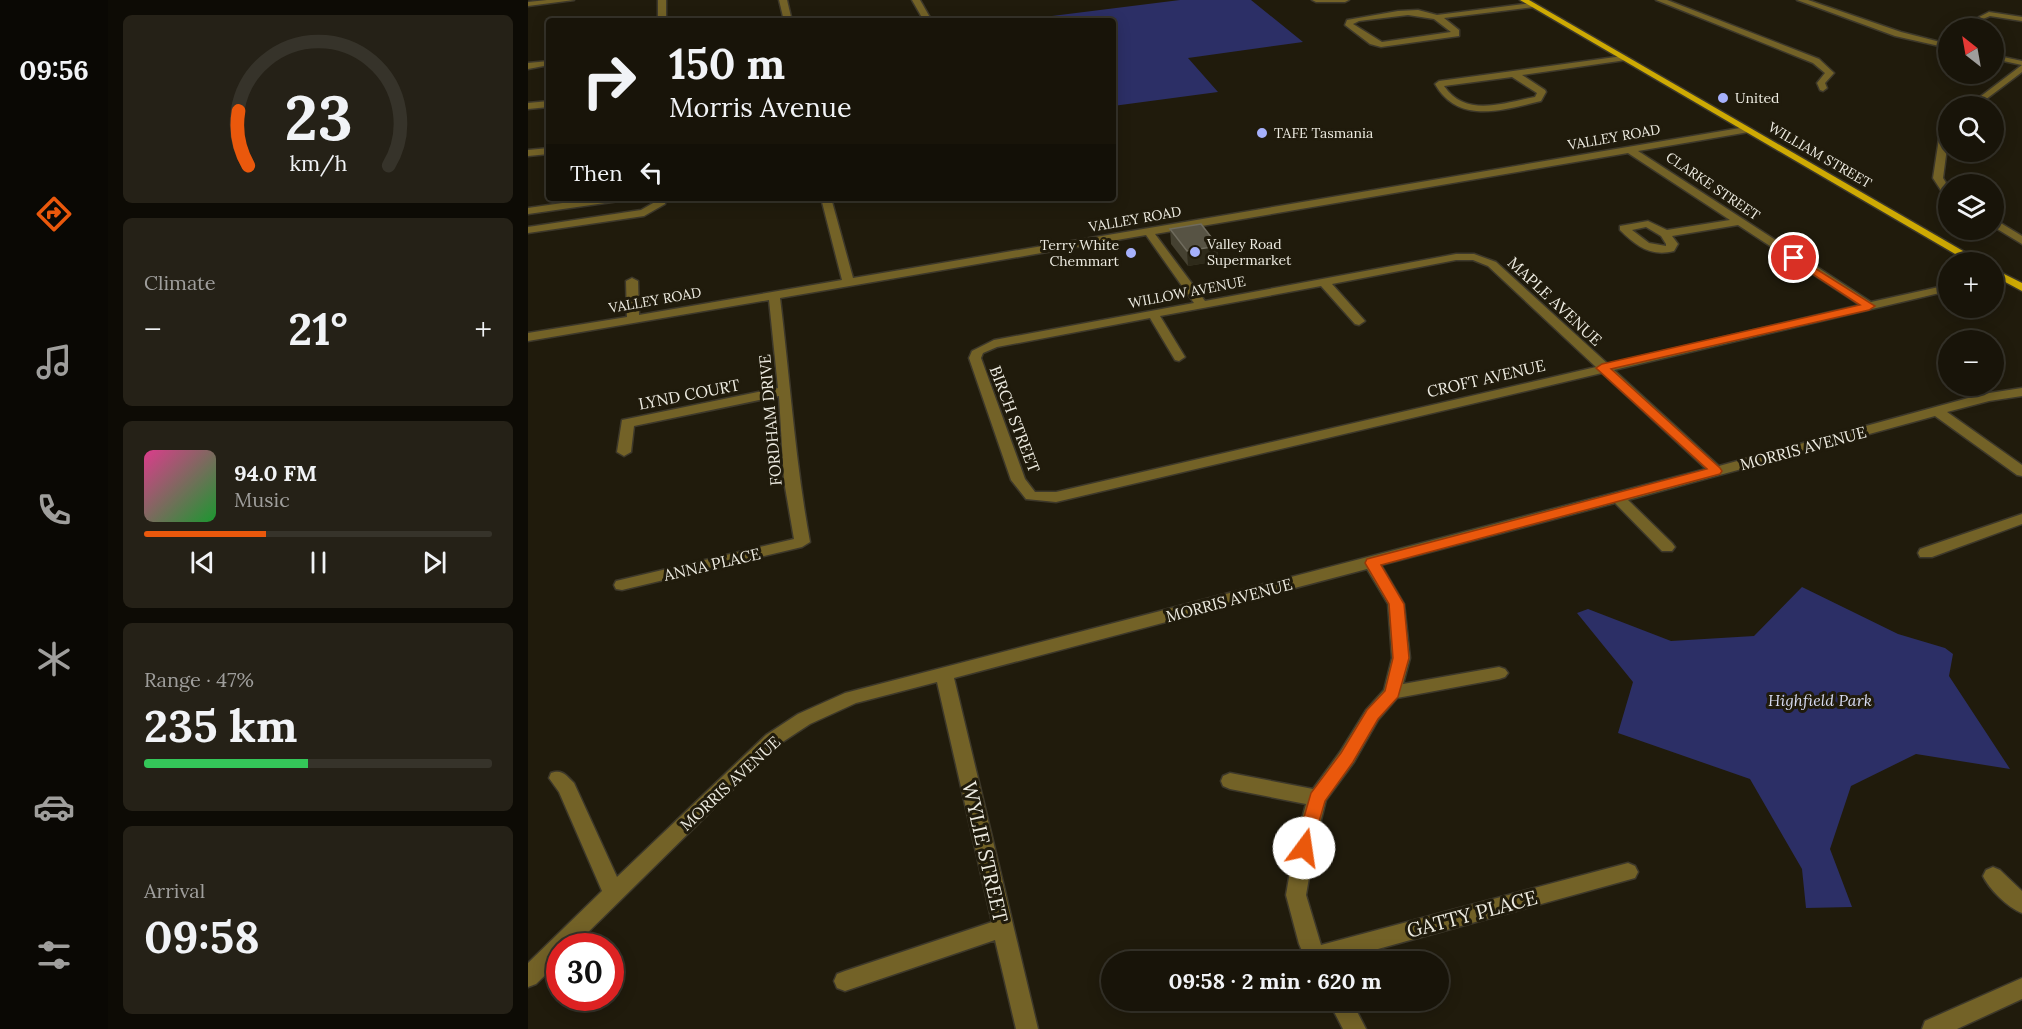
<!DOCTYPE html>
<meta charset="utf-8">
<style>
:root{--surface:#181409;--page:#252117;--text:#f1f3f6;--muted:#9f9e9c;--line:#36332a;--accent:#ea580c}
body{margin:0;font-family:Lora,serif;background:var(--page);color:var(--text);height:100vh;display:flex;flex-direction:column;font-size:22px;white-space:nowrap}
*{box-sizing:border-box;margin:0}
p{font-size:20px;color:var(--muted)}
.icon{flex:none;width:33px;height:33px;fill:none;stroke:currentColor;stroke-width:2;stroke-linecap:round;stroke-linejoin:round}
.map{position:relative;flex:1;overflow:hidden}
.side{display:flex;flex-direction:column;gap:15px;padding:15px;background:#0d0b05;width:420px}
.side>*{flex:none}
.hud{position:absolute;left:18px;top:18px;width:570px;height:183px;border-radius:6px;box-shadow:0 3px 15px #0003,0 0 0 2px var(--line);background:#181409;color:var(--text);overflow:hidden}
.needle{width:39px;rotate:329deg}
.buttons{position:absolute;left:1410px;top:18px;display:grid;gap:12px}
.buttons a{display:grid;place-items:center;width:66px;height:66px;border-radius:50%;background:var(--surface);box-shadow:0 3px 15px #0003,0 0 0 2px var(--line);font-size:30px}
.speed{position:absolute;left:18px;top:933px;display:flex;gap:12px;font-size:30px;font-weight:700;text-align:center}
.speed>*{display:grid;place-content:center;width:78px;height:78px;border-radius:50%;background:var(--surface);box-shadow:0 3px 15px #0003,0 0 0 2px var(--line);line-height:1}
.speed .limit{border:9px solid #d22;background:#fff;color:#111}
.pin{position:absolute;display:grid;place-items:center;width:51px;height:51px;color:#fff;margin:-26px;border:3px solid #fff;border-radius:50%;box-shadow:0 2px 6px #0007}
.me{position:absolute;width:66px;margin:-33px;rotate:14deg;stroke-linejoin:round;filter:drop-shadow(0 0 4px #0008)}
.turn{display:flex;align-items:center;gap:21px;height:126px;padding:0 24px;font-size:27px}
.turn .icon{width:78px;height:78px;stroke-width:2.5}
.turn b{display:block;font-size:42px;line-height:51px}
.then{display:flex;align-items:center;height:57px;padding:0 24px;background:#0003;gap:12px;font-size:22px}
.big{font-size:45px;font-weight:700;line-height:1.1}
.side .card{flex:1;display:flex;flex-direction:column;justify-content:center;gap:9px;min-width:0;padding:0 21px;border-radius:9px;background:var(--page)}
.side .dial{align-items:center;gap:0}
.dial svg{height:156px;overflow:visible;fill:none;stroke:var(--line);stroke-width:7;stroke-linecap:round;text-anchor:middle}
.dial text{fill:var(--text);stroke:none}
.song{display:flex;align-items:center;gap:18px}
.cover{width:72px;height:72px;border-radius:9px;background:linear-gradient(135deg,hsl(330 70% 55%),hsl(130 70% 35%))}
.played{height:6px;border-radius:3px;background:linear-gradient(90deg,var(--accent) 35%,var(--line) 35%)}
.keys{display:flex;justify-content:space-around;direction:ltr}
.heat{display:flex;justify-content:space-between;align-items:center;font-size:33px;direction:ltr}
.charge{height:9px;border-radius:4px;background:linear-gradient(90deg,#34c759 47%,var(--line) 0)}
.trip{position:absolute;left:573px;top:951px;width:348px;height:60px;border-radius:30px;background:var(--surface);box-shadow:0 3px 15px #0003,0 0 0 2px var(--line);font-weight:700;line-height:60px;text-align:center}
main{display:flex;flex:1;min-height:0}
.menu{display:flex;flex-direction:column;width:108px;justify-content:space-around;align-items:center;background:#0a0804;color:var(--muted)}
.menu .icon{width:42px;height:42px}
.menu .active{color:var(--accent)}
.menu b{font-size:27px;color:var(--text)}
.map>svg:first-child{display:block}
.green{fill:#2c2f66}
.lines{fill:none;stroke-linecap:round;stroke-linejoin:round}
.minor-casing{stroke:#3d382a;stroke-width:3}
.major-casing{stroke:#3d382a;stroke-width:3}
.minor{fill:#736227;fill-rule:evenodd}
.major{fill:#ceaa03;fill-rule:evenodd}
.wall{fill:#454131}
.shaded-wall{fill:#2e2a1a}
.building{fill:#575344;stroke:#6f6b5d;stroke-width:1.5}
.route{fill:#ea580c;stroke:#983908;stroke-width:1.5}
.poi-dot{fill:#a6b1fc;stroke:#201b0c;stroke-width:2}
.labels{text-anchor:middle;stroke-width:6;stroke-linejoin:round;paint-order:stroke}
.far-poi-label{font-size:14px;fill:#eeece2;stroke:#201b0c;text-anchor:start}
.far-street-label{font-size:14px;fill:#eeece2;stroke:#201b0c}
.street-label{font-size:16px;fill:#eeece2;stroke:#201b0c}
.park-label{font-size:16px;font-style:italic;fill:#d7dbf1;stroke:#201b0c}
.near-street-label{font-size:20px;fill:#eeece2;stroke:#201b0c}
</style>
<main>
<nav class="menu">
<b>09:56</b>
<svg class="icon active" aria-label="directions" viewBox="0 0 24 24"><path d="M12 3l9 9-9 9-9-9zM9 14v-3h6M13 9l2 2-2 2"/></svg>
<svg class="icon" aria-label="music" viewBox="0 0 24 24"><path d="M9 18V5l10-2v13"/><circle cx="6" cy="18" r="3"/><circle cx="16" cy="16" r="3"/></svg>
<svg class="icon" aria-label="phone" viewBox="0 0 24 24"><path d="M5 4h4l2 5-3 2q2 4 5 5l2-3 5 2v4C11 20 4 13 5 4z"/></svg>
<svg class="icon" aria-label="climate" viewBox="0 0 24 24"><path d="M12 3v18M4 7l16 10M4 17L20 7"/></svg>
<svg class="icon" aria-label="car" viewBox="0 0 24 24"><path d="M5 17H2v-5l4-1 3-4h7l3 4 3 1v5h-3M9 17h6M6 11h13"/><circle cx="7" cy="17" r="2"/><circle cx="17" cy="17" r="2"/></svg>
<svg class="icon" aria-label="filters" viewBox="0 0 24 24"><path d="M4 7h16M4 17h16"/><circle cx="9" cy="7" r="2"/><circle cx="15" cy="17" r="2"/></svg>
</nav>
<section class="side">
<div class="card dial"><svg viewBox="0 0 100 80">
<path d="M14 69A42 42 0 1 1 86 69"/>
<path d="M14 69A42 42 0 0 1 9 41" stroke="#ea580c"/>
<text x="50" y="56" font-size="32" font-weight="700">23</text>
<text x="50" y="72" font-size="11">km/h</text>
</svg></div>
<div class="card"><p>Climate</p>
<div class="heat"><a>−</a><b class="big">21°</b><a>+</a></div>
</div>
<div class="card">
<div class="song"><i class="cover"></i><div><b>94.0 FM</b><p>Music</p></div></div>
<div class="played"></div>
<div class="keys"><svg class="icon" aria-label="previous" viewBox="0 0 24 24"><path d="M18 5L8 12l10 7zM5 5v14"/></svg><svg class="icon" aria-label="pause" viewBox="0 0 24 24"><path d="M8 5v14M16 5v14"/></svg><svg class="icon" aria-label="next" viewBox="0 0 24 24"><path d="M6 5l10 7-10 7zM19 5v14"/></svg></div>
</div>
<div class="card"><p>Range · 47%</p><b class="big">235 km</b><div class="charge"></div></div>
<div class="card"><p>Arrival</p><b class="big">09:58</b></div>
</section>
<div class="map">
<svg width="1494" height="1029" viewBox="0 0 1494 1029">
<rect width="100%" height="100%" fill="#201b0c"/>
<g class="green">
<polygon points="652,0 723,0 775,42 660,58 690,92 585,106 585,21 483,21"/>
<polygon points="1274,587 1370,634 1417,648 1425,654 1421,676 1482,769 1388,754 1323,786 1302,849 1324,907 1278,908 1274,869 1222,779 1090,733 1105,682 1049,613 1060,609 1143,641 1226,636"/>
</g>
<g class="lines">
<defs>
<g id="minor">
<polygon points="19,0 46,0 0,6 0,2"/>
<rect x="130" y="0" width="8" height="21"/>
<polygon points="251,0 259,0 264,21 256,21"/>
<polygon points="384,0 392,0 404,21 396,21"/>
<polygon points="784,0 821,0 817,2 788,2"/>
<polygon points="1128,0 1139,0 1291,59 1306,73 1297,83 1299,88 1295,91 1292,90 1289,83 1297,73 1285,63"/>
<polygon points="1269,0 1280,0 1373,32 1420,44 1420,48 1367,36"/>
<path d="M1003 3H1006V7L916 18 931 30V36L853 47 842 44 817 25 819 20 870 11 890 10 909 15ZM880 15 906 19 923 32 854 42 825 24 831 21Z"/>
<polygon points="1461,12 1494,17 1494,21 1462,16 1455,19 1451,17"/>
<polygon points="1466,55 1494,61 1494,72 1449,106 1440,106 1494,65 1466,59"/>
<path d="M1095 56H1098V60L994 75 1017 90 1018 92 1013 101C975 110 930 125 907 84L911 81ZM984 77 1009 93 1007 97C975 103 938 118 916 86Z"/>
<polygon points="21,61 21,65 0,69 0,63"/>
<polygon points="21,101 21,107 0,109 0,103"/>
<polygon points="1420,124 1420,140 1415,178 1420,186 1420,196 1416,195 1405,178 1412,132"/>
<path d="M1218 127 1223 130 1221 132 1110 151 1343 302 1420 285V291L1086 370 1191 466 1455 394 1494 388V396L1461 401 1419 412 1494 465V476L1489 475 1407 416 1100 500 1144 543 1147 547 1144 551H1134L1087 503 853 565 876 604 882 658 875 684 971 667 977 669 980 673 977 677 971 679 869 698 850 720 826 762 798 800 786 848 778 895 793 945 1100 863 1107 866 1110 872 1107 878 803 962H779L771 944 758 895 766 848 778 804 702 789 695 786 693 781 695 776 702 773 785 789 812 752 838 710 856 690 864 658 860 604 839 569 426 678 510 1029H488L467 940 317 991 309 988 306 981 309 974 317 971 464 922 409 682 328 703 282 724 250 745 46 946H32V961L8 984 0 987V963L74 891 31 792 21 778 23 773C34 769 38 775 46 783L89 877 238 735 270 714 317 693 1178 469 1074 373 528 502 498 499 483 480 441 358 444 351 466 340 666 303 618 235 252 298C262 379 267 461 282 542L274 547 94 590 88 589 86 585 88 581 266 539 256 481 251 396 106 426 103 452 96 456 89 452 94 420 250 388 241 300 0 341V333L99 317 98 281 104 278 110 281 111 315 314 280 293 198H303L325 278ZM1100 153 1202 220 1139 230 1120 221 1092 226V230C1108 246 1123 257 1146 251L1150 244 1144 236 1210 225 1332 305 1080 364 968 262 946 254H928L677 301 627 234ZM1118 227 1133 236 1138 244V246L1121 243 1104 230ZM928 260H945L960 266 1068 367 528 492H507L497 479 453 358 455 353 469 347 622 318 647 360 651 361 657 357 632 316 793 286 827 324 831 325 837 321 804 284Z"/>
<polygon points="21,148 21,154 0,156 0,150"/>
<polygon points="69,198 96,198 91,201 0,214 0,208"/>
<polygon points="126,198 137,198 137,204 116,216 0,233 0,227 113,210 127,202"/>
<polygon points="1466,219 1494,236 1494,244 1466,227"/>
<polygon points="1494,514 1494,524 1404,557 1392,557 1390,553 1392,549"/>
<path d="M1465 867 1472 870 1494 891V913C1480 908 1461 889 1455 876L1458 870Z"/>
<polygon points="1494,978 1494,999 1429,1029 1394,1029 1397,1021"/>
<polygon points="800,1000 823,1000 838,1029 815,1029"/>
</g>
<g id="major">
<polygon points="992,0 1001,0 1454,262 1441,262"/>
<polygon points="1466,269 1494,283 1494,291 1466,276"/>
</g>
</defs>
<use href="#minor" class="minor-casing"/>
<use href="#major" class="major-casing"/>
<use href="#minor" class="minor"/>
<use href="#major" class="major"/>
</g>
<polygon class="wall" points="642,229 690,261 660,266 643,244"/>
<polygon class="shaded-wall" points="690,246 690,261 660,266 659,251"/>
<polygon class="building" points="673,224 690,246 659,251 642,229"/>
<polygon class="route" points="1266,255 1347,306 1341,310 1083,369 1192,468 1194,471 1192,474 853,565 876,604 881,658 870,697 850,719 825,762 797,801 782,853 776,855 769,853 767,848 783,793 813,753 839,710 857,691 865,658 861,604 837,563 839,559 1179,469 1068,368 1074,364 1332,305 1263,260 1261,258"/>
<g class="poi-dot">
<circle cx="1195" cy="98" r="6"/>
<circle cx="734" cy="133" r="6"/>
<circle cx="667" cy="252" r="6"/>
<circle cx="603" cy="253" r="6"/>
</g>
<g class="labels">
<g class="far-poi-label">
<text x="1207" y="103">United</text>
<text x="746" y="138">TAFE Tasmania</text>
<text x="679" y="249">Valley Road<tspan x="679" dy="16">Supermarket</tspan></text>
<text x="591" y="250" text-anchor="end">Terry White<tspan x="591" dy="16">Chemmart</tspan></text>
</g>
<g class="far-street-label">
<text transform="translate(1086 137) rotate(-10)" y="5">VALLEY ROAD</text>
<text transform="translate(1292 155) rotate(30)" y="5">WILLIAM STREET</text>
<text transform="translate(1185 186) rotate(34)" y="5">CLARKE STREET</text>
<text transform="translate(607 219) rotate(-10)" y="5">VALLEY ROAD</text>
<text transform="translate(659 292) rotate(-11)" y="5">WILLOW AVENUE</text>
<text transform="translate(127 300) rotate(-10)" y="5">VALLEY ROAD</text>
</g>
<g class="street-label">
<text transform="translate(1027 301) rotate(43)" y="6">MAPLE AVENUE</text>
<text transform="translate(958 378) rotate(-13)" y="6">CROFT AVENUE</text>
<text transform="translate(161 394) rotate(-11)" y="6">LYND COURT</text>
<text transform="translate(487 419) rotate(69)" y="6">BIRCH STREET</text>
<text transform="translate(242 420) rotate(-95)" y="6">FORDHAM DRIVE</text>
<text transform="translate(1275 448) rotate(-15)" y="6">MORRIS AVENUE</text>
<text transform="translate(184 564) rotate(-13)" y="6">ANNA PLACE</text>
<text transform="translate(701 600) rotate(-15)" y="6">MORRIS AVENUE</text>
<text transform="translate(202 783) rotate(-43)" y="6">MORRIS AVENUE</text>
</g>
<g class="park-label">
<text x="1292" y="706">Highfield Park</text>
</g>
<g class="near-street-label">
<text transform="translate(457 852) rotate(77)" y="7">WYLIE STREET</text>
<text transform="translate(944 914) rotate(-15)" y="7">GATTY PLACE</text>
</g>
</g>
</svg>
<div class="buttons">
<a><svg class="needle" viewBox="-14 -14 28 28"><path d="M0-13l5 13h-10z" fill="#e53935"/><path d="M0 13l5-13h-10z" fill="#9f9e9c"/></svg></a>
<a><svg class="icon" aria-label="search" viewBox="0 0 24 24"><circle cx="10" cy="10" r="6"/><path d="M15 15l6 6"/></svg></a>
<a><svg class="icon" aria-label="layers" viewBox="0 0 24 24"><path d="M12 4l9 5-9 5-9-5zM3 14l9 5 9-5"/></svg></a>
<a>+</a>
<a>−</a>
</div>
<div class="speed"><div class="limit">30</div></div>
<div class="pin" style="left:1266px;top:258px;background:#d93025"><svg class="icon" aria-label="arrive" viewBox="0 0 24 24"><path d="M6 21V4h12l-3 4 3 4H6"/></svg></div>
<svg class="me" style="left:776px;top:848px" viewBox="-20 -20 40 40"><circle r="19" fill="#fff"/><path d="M0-13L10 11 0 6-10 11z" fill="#ea580c"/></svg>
<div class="trip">09:58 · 2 min · 620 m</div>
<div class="hud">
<div class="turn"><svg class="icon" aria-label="right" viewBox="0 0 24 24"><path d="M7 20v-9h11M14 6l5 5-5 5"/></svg><div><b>150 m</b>Morris Avenue</div></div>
<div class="then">Then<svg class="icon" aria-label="left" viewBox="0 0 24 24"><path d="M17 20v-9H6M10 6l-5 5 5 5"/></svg></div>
</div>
</div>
</main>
